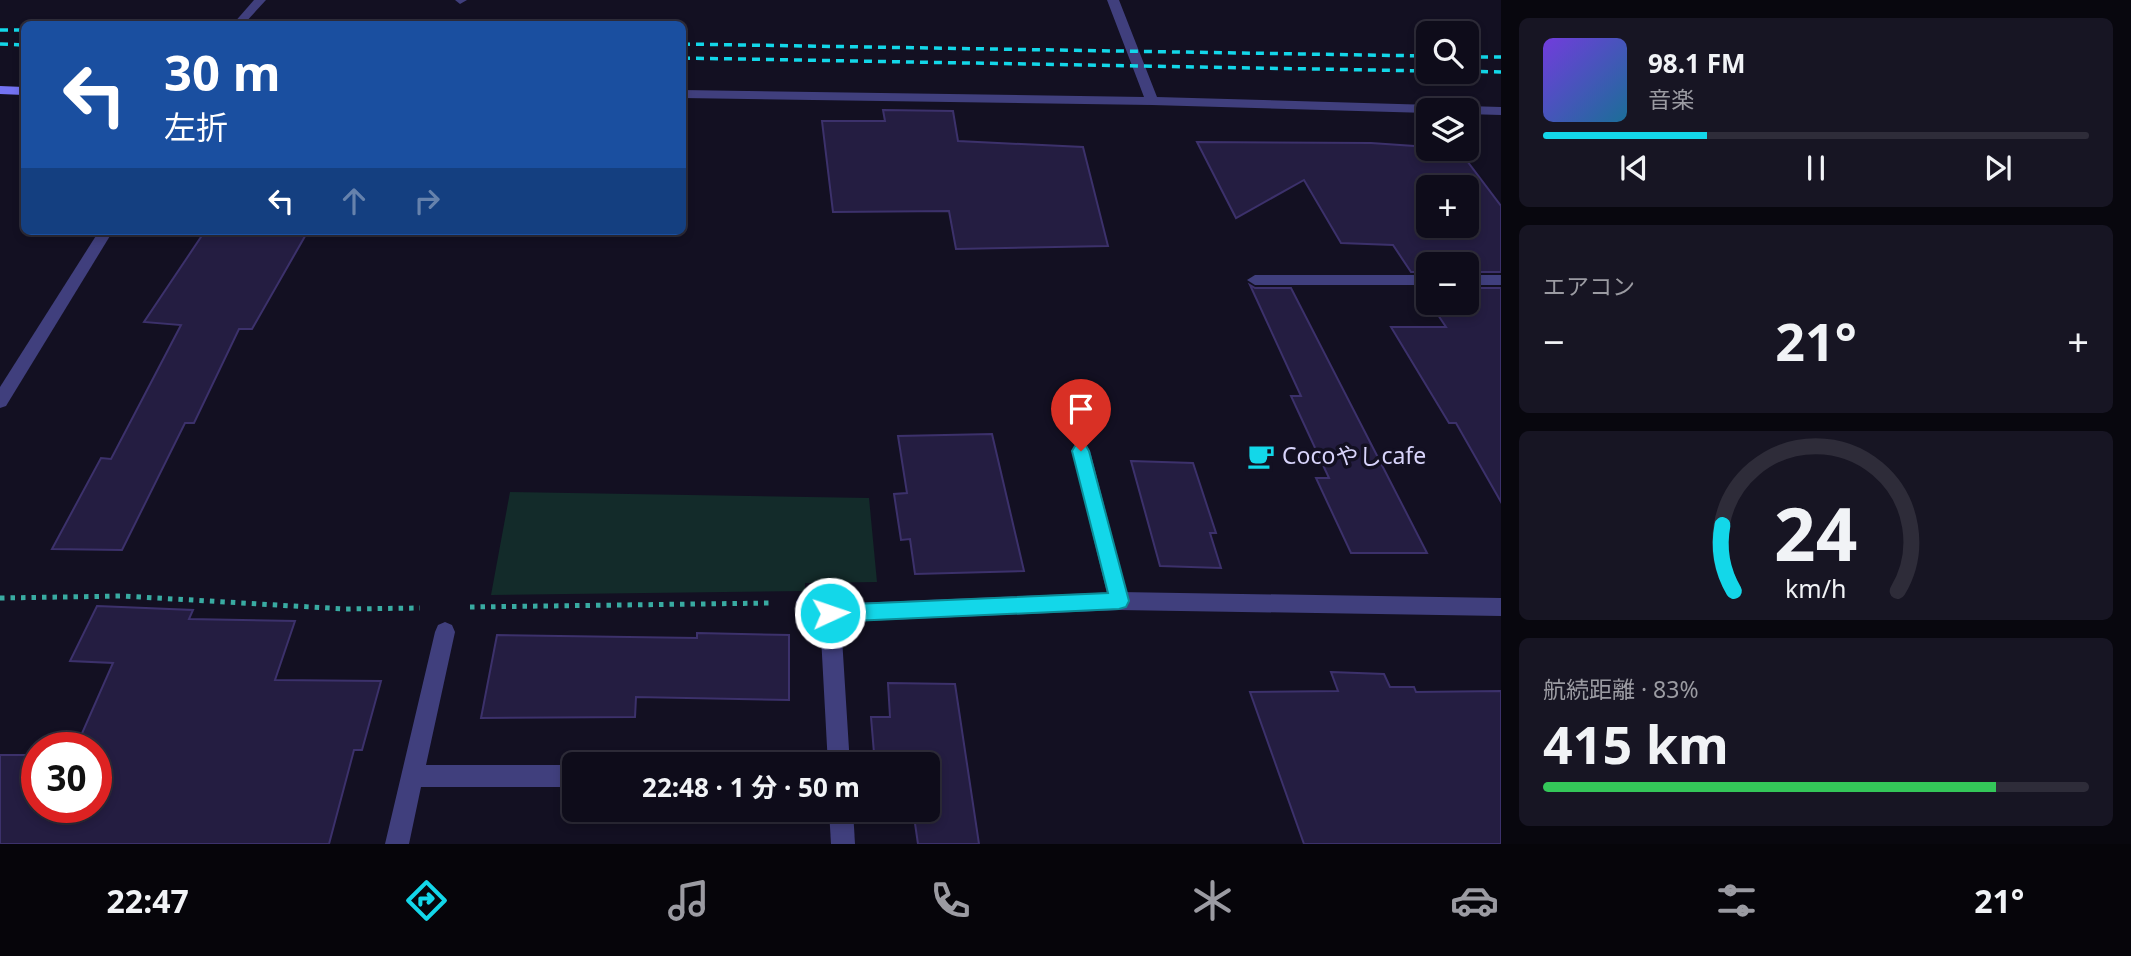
<!DOCTYPE html>
<html lang="ja">
<meta charset="utf-8">
<style>
:root{--surface:#0e0c1a;--page:#171523;--text:#f1f3f6;--muted:#9b9ba2;--line:#2e2c39;--accent:#13d7e9}
body{margin:0;font-family:"Noto Sans","Noto Sans JP",sans-serif;background:var(--page);color:var(--text);height:100vh;display:flex;flex-direction:column;font-size:26px;white-space:nowrap}
*{box-sizing:border-box;margin:0}
p{font-size:23px;color:var(--muted)}
.icon{flex:none;width:38px;height:38px;fill:none;stroke:currentColor;stroke-width:2;stroke-linecap:round;stroke-linejoin:round}
.map{position:relative;flex:1;overflow:hidden}
.details{display:flex;flex-direction:column;gap:18px;padding:18px;background:#08070e;width:630px}
.details>*{flex:none}
.top-card{position:absolute;left:21px;top:21px;width:665px;height:214px;border-radius:10px;box-shadow:0 4px 10px #0003,0 0 0 2px var(--line);background:#1a4fa0;color:#fff;overflow:hidden}
.controls{position:absolute;left:1416px;top:21px;display:grid;gap:14px}
.controls a{display:grid;place-items:center;width:63px;height:63px;border-radius:10px;background:var(--surface);box-shadow:0 4px 10px #0003,0 0 0 2px var(--line);font-size:35px}
.speed{position:absolute;left:21px;top:732px;display:flex;gap:14px;font-size:35px;font-weight:700;text-align:center}
.speed>*{display:grid;place-content:center;width:91px;height:91px;border-radius:50%;background:var(--surface);box-shadow:0 4px 10px #0003,0 0 0 2px var(--line);line-height:1}
.speed .limit{border:10px solid #d22;background:#fff;color:#111}
.pin{position:absolute;display:grid;place-items:center;width:60px;height:60px;color:#fff;margin:-72px -30px;border-radius:50% 50% 50% 0;rotate:-45deg;box-shadow:0 0 7px #0007}
.pin .icon{rotate:45deg}
.me{position:absolute;width:77px;margin:-38px;rotate:87deg;stroke-linejoin:round;filter:drop-shadow(0 0 5px #0008)}
.turn{display:flex;align-items:center;gap:24px;height:147px;padding:0 28px;font-size:32px}
.turn .icon{width:91px;height:91px;stroke-width:2.5}
.turn b{display:block;font-size:49px;line-height:60px}
.lanes{display:flex;align-items:center;height:66px;padding:0 28px;background:#0003;justify-content:center;gap:35px;direction:ltr}
.lanes .off{opacity:.35}
.big{font-size:52px;font-weight:700;line-height:1.1}
.details .tile{flex:1;display:flex;flex-direction:column;justify-content:center;gap:10px;min-width:0;padding:0 24px;border-radius:10px;background:var(--page)}
.details .dial{align-items:center;gap:0}
.dial svg{height:182px;overflow:visible;fill:none;stroke:var(--line);stroke-width:7;stroke-linecap:round;text-anchor:middle}
.dial text{fill:var(--text);stroke:none}
.song{display:flex;align-items:center;gap:21px}
.cover{width:84px;height:84px;border-radius:10px;background:linear-gradient(135deg,hsl(260 70% 55%),hsl(200 70% 35%))}
.played{height:7px;border-radius:4px;background:linear-gradient(90deg,var(--accent) 30%,var(--line) 30%)}
.keys{display:flex;justify-content:space-around;direction:ltr}
.heat{display:flex;justify-content:space-between;align-items:center;font-size:38px;direction:ltr}
.charge{height:10px;border-radius:5px;background:linear-gradient(90deg,#34c759 83%,var(--line) 0)}
.trip{position:absolute;left:562px;top:752px;width:378px;height:70px;border-radius:10px;background:var(--surface);box-shadow:0 4px 10px #0003,0 0 0 2px var(--line);font-weight:700;line-height:70px;text-align:center}
.menu{display:flex;height:112px;justify-content:space-around;align-items:center;background:#06050a;color:var(--muted)}
.menu .icon{width:49px;height:49px}
.menu .active{color:var(--accent)}
.menu b{font-size:32px;color:var(--text)}
main{display:flex;flex:1;min-height:0}
.map>svg:first-child{display:block}
.green{fill:#132b2a}
.building{fill:#241d41;stroke:#3c316b;stroke-width:2;fill-rule:evenodd}
.lines{fill:none;stroke-linecap:round;stroke-linejoin:round}
.path{stroke:#39aba2;stroke-width:5;stroke-dasharray:4.5 6;stroke-linecap:butt}
.lane{fill:#403f7d;fill-rule:evenodd}
.street{fill:#403f7d;fill-rule:evenodd}
.secondary{fill:#7473f3;fill-rule:evenodd}
.rail{stroke:#13d7e9;stroke-width:3.5;stroke-dasharray:8 6;stroke-linecap:butt}
.route{fill:#13d7e9;stroke:#0c8c97;stroke-width:2}
.labels{text-anchor:middle;stroke-width:7;stroke-linejoin:round;paint-order:stroke}
.poi-label{font-size:23px;fill:#d8d4fb;stroke:#131022;text-anchor:start}
</style>
<main>
<div class="map">
<svg width="1501" height="844" viewBox="0 0 1501 844">
<rect width="100%" height="100%" fill="#131022"/>
<polygon class="green" points="510,492 869,498 877,582 805,583 805,591 491,595"/>
<g class="building">
<polygon points="883,110 953,111 958,141 1083,147 1108,246 956,249 949,211 833,212 822,121 885,121"/>
<path d="M1197 142 1371 143 1458 149 1501 206V272H1466V264H1428V272H1411L1393 245 1341 243 1304 180 1236 218ZM1428 187H1466V226H1428Z"/>
<polygon points="205,231 308,231 252,329 239,329 194,423 185,423 122,550 52,549 101,458 111,459 181,325 144,322"/>
<polygon points="1250,285 1255,288 1291,288 1427,553 1351,553 1316,478 1329,478 1291,396 1301,396"/>
<polygon points="1466,288 1501,288 1501,502 1456,423 1449,423 1391,327 1446,327 1430,303 1466,303"/>
<polygon points="992,434 1024,571 915,574 910,539 901,540 894,494 907,493 898,436"/>
<polygon points="1131,461 1193,463 1216,533 1210,533 1221,568 1160,566"/>
<polygon points="97,606 193,610 189,619 295,621 275,680 381,681 362,750 354,750 329,844 0,844 0,755 37,755 37,807 96,807 96,747 76,747 113,663 70,661"/>
<polygon points="697,633 789,635 789,700 636,697 635,717 481,718 497,635 697,638"/>
<polygon points="1331,672 1384,674 1390,687 1414,687 1416,692 1501,691 1501,844 1304,844 1250,692 1338,691"/>
<polygon points="888,683 955,684 979,844 918,844 913,810 928,810 928,765 875,765 871,717 890,717"/>
</g>
<g class="lines">
<g class="path">
<polyline points="0,598 123,596 345,609 420,608"/>
<polyline points="470,607 773,603"/>
</g>
<polygon class="lane" points="1081,444 1087,446 1090,451 1129,601 1126,607 1119,610 1112,607 1109,601 1072,451 1075,446"/>
<g class="street">
<polygon points="254,0 266,0 244,24 233,24"/>
<polygon points="455,0 467,0 460,4"/>
<polygon points="1107,0 1119,0 1157,97 1501,107 1501,115 1466,114 1466,110 1428,110 1428,113 1152,105 682,98 682,90 1144,97"/>
<polygon points="99,231 113,231 6,406 0,408 0,387"/>
<polygon points="1255,275 1428,275 1428,285 1255,285 1247,280"/>
<rect x="1466" y="275" width="35" height="10"/>
<polygon points="1119,592 1501,598 1501,616 1119,610 841,622 850,765 828,765 820,618 799,608 796,602 799,596 806,593 831,604"/>
<polygon points="445,622 452,625 455,632 426,765 574,765 574,787 421,787 409,844 385,844 435,632 438,625"/>
<polygon points="829,810 853,810 855,844 831,844"/>
</g>
<polygon class="secondary" points="0,86 24,87 24,95 0,94"/>
<g class="rail">
<polyline points="0,30 24,30"/>
<polyline points="0,44 24,45"/>
<polyline points="682,44 1428,56"/>
<polyline points="1466,57 1501,57"/>
<polyline points="682,58 1428,71"/>
<polyline points="1466,71 1501,72"/>
</g>
</g>
<polygon class="route" points="1081,444 1086,446 1089,451 1129,601 1126,607 1119,609 830,622 824,619 821,613 824,607 830,605 1108,593 1072,451 1075,446"/>
<defs>
<symbol id="cafe-bare" viewBox="-9 -9 18 18"><path d="M-5.5-4.5H6V0H3Q3 3.5 0 3.5H-2.5Q-5.5 3.5-5.5 0ZM3-3.2v2h1.7v-2ZM-6 4.5H4V6H-6Z" fill="#13d7e9" stroke="#131022" stroke-width="2.5" paint-order="stroke"/></symbol>
</defs>
<g fill-rule="evenodd">
<use href="#cafe-bare" x="1242" y="437" width="38" height="38"/>
</g>
<g class="labels">
<g class="poi-label">
<text x="1282" y="464">Cocoやしcafe</text>
</g>
</g>
</svg>
<div class="controls">
<a><svg class="icon" aria-label="search" viewBox="0 0 24 24"><circle cx="10" cy="10" r="6"/><path d="M15 15l6 6"/></svg></a>
<a><svg class="icon" aria-label="layers" viewBox="0 0 24 24"><path d="M12 4l9 5-9 5-9-5zM3 14l9 5 9-5"/></svg></a>
<a>+</a>
<a>−</a>
</div>
<div class="speed"><div class="limit">30</div></div>
<div class="pin" style="left:1081px;top:451px;background:#d93025"><svg class="icon" aria-label="arrive" viewBox="0 0 24 24"><path d="M6 21V4h12l-3 4 3 4H6"/></svg></div>
<svg class="me" style="left:830px;top:613px" viewBox="-20 -20 40 40"><circle r="17" fill="#13d7e9" stroke="#fff" stroke-width="3"/><path d="M0-11L8 9 0 5-8 9z" fill="#fff"/></svg>
<div class="trip">22:48 · 1 分 · 50 m</div>
<div class="top-card">
<div class="turn"><svg class="icon" aria-label="left" viewBox="0 0 24 24"><path d="M17 20v-9H6M10 6l-5 5 5 5"/></svg><div><b>30 m</b>左折</div></div>
<div class="lanes"><svg class="icon" aria-label="left" viewBox="0 0 24 24"><path d="M17 20v-9H6M10 6l-5 5 5 5"/></svg><svg class="icon off" aria-label="ahead" viewBox="0 0 24 24"><path d="M12 20V5M6 11l6-6 6 6"/></svg><svg class="icon off" aria-label="right" viewBox="0 0 24 24"><path d="M7 20v-9h11M14 6l5 5-5 5"/></svg></div>
</div>
</div>
<section class="details">
<div class="tile">
<div class="song"><i class="cover"></i><div><b>98.1 FM</b><p>音楽</p></div></div>
<div class="played"></div>
<div class="keys"><svg class="icon" aria-label="previous" viewBox="0 0 24 24"><path d="M18 5L8 12l10 7zM5 5v14"/></svg><svg class="icon" aria-label="pause" viewBox="0 0 24 24"><path d="M8 5v14M16 5v14"/></svg><svg class="icon" aria-label="next" viewBox="0 0 24 24"><path d="M6 5l10 7-10 7zM19 5v14"/></svg></div>
</div>
<div class="tile"><p>エアコン</p>
<div class="heat"><a>−</a><b class="big">21°</b><a>+</a></div>
</div>
<div class="tile dial"><svg viewBox="0 0 100 80">
<path d="M14 69A42 42 0 1 1 86 69"/>
<path d="M14 69A42 42 0 0 1 9 40" stroke="#13d7e9"/>
<text x="50" y="56" font-size="32" font-weight="700">24</text>
<text x="50" y="72" font-size="11">km/h</text>
</svg></div>
<div class="tile"><p>航続距離 · 83%</p><b class="big">415 km</b><div class="charge"></div></div>
</section>
</main>
<nav class="menu">
<b>22:47</b>
<svg class="icon active" aria-label="directions" viewBox="0 0 24 24"><path d="M12 3l9 9-9 9-9-9zM9 14v-3h6M13 9l2 2-2 2"/></svg>
<svg class="icon" aria-label="music" viewBox="0 0 24 24"><path d="M9 18V5l10-2v13"/><circle cx="6" cy="18" r="3"/><circle cx="16" cy="16" r="3"/></svg>
<svg class="icon" aria-label="phone" viewBox="0 0 24 24"><path d="M5 4h4l2 5-3 2q2 4 5 5l2-3 5 2v4C11 20 4 13 5 4z"/></svg>
<svg class="icon" aria-label="climate" viewBox="0 0 24 24"><path d="M12 3v18M4 7l16 10M4 17L20 7"/></svg>
<svg class="icon" aria-label="car" viewBox="0 0 24 24"><path d="M5 17H2v-5l4-1 3-4h7l3 4 3 1v5h-3M9 17h6M6 11h13"/><circle cx="7" cy="17" r="2"/><circle cx="17" cy="17" r="2"/></svg>
<svg class="icon" aria-label="filters" viewBox="0 0 24 24"><path d="M4 7h16M4 17h16"/><circle cx="9" cy="7" r="2"/><circle cx="15" cy="17" r="2"/></svg>
<b>21°</b>
</nav>
